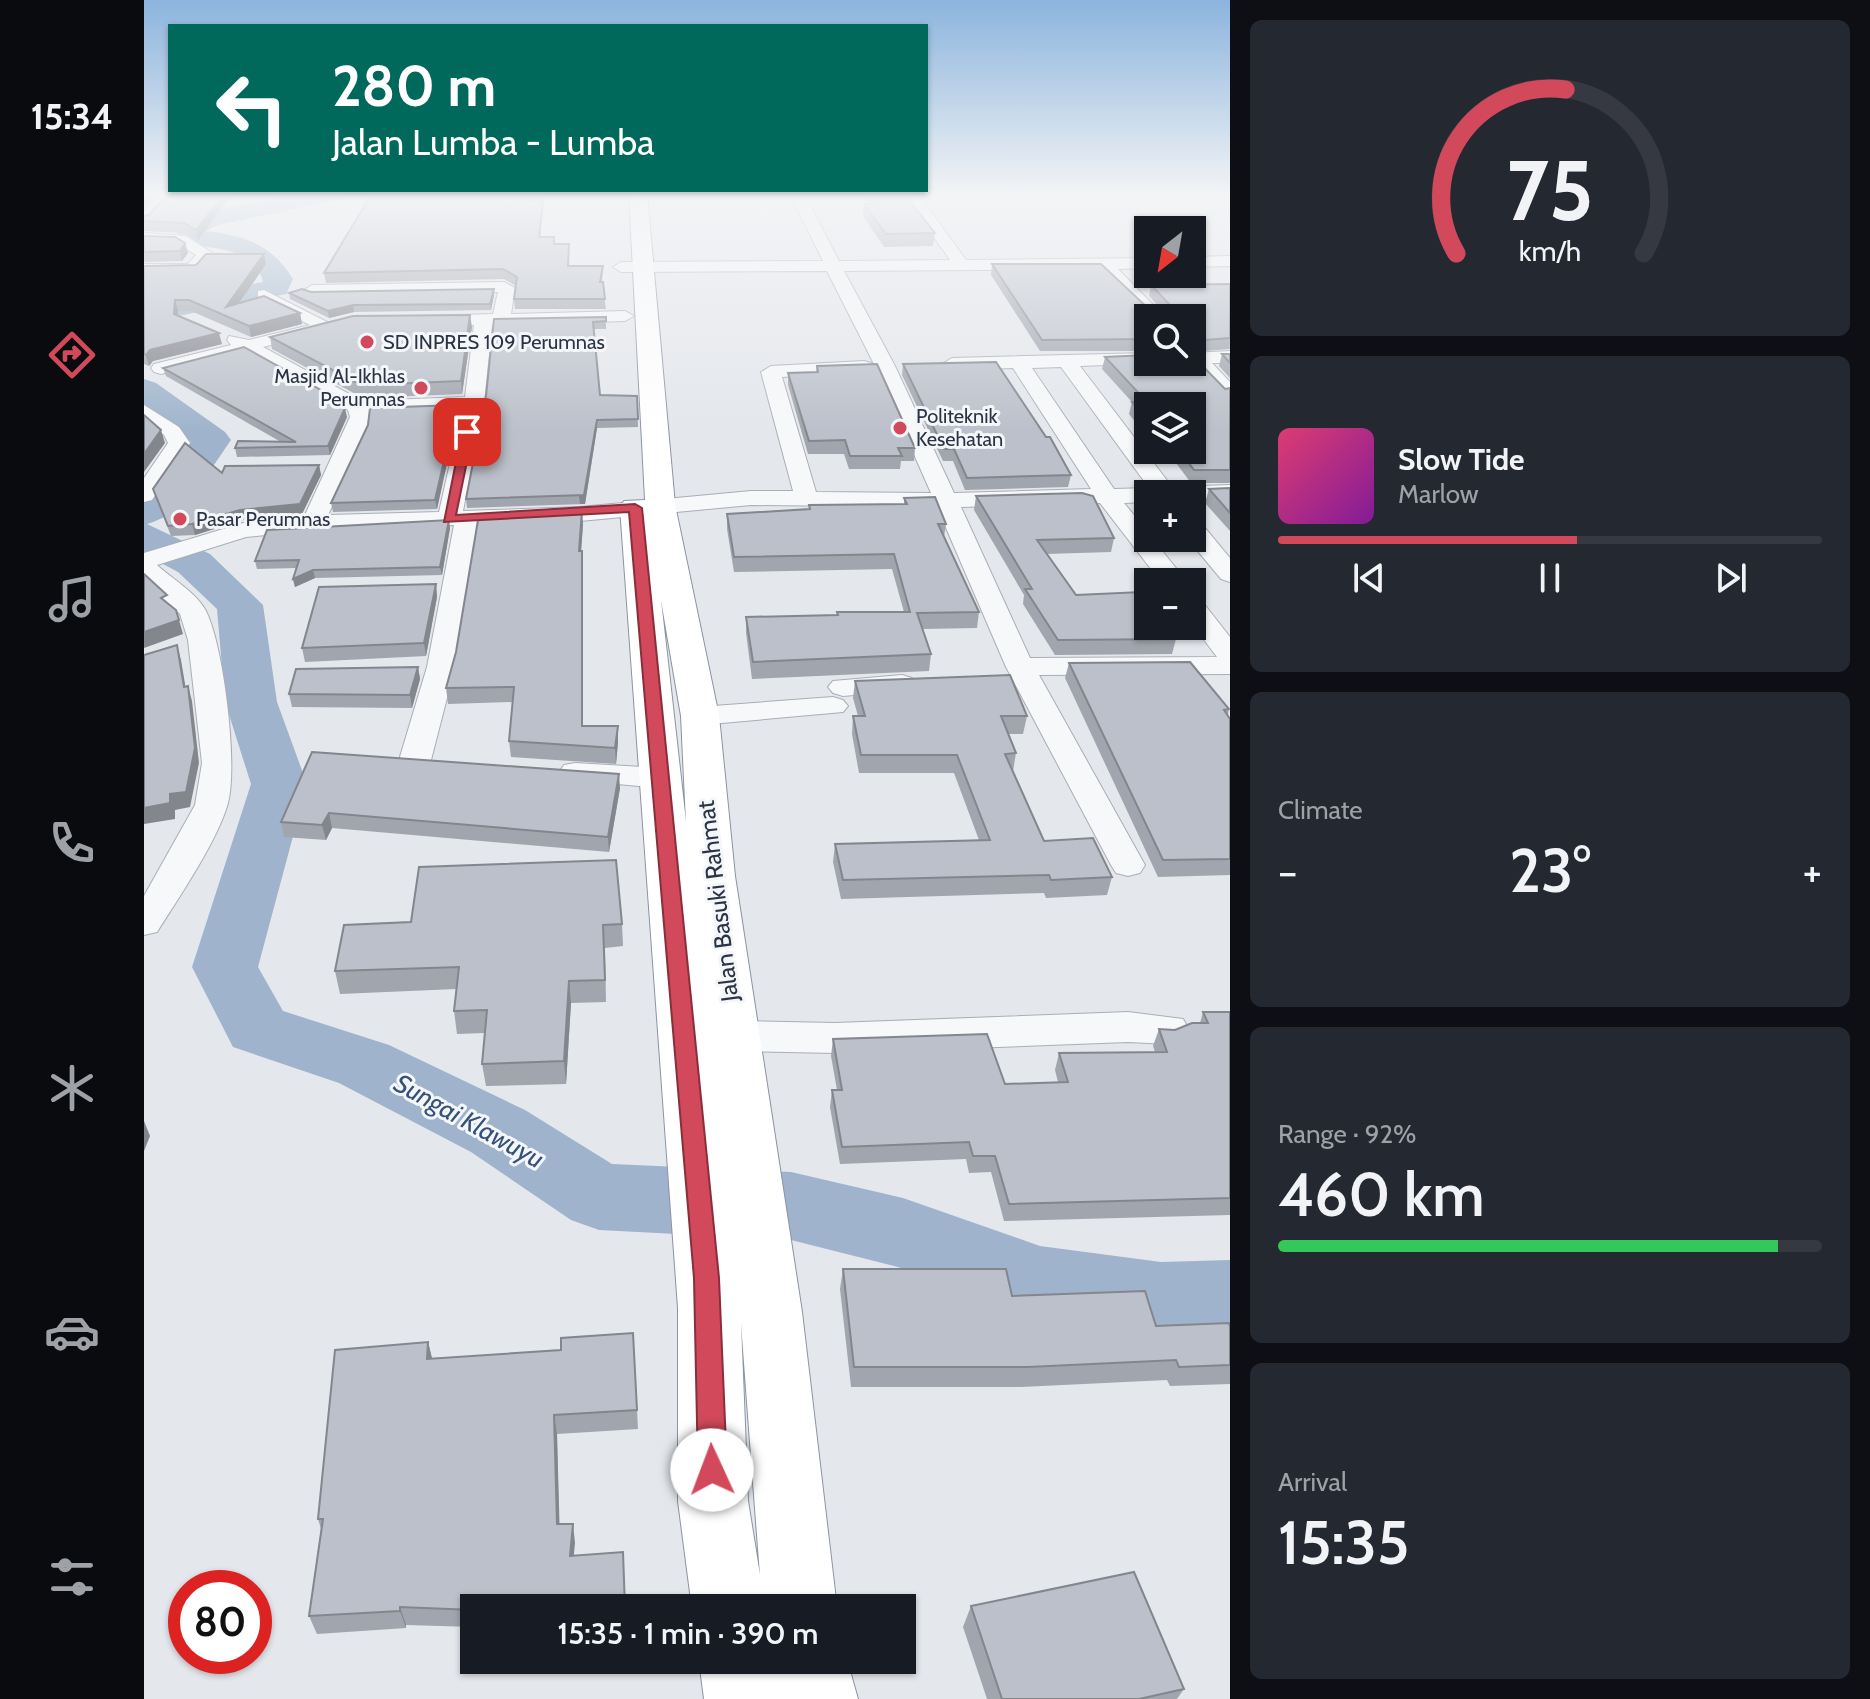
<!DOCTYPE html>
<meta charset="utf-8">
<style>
:root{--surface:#171b24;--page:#242831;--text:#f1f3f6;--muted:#9ea1a6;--line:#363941;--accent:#d1495b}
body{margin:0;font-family:Cabin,sans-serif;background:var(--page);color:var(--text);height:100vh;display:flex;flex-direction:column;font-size:30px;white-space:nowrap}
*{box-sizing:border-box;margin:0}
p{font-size:26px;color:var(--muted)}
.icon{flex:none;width:44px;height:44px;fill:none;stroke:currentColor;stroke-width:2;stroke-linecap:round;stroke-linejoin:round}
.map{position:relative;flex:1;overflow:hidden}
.side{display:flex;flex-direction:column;gap:20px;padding:20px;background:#0d0f14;width:640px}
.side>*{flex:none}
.top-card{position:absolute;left:24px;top:24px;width:760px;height:168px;border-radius:0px;box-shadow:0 2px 6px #0004;background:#00695c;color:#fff;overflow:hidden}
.needle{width:52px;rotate:211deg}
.controls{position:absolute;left:990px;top:216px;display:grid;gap:16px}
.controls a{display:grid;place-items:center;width:72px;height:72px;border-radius:0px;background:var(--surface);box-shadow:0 2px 6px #0004;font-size:40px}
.speed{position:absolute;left:24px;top:1570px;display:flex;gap:16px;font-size:40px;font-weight:700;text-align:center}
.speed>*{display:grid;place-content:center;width:104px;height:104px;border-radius:50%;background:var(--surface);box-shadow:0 2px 6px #0004;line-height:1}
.speed .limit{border:12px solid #d22;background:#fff;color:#111}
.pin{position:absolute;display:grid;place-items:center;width:68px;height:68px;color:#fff;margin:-34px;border-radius:16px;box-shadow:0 4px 12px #0006}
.me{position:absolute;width:88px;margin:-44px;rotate:358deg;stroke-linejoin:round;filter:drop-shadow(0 0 6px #0008)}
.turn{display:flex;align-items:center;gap:28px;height:168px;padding:0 32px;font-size:36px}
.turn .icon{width:104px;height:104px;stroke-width:2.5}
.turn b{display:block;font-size:56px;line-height:68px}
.big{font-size:60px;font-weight:600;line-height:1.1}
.side .card{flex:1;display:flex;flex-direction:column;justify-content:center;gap:12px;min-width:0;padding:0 28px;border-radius:12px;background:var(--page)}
.side .dial{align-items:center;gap:0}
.dial svg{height:208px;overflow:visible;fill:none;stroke:var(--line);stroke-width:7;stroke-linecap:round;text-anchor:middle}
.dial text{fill:var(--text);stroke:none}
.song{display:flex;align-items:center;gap:24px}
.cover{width:96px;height:96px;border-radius:12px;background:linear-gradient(135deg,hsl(340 70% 55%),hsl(290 70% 35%))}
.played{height:8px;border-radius:4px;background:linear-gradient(90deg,var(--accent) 55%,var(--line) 55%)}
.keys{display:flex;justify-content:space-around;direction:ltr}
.heat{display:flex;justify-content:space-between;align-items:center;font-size:44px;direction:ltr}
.charge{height:12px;border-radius:6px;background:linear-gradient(90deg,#34c759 92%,var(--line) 0)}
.trip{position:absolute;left:316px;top:1594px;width:456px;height:80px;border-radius:0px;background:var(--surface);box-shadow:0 2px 6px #0004;font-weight:600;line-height:80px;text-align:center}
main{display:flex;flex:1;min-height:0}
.dock{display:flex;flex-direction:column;width:144px;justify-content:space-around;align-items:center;background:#090b0e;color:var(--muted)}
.dock .icon{width:56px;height:56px}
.dock .current{color:var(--accent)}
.dock b{font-size:36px;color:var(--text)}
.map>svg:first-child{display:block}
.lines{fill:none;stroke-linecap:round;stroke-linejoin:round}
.river{fill:#9fb4cc;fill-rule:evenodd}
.minor-casing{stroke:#a9aeb7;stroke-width:2}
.trunk-casing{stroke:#8b94a3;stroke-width:2}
.minor{fill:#f7f8fa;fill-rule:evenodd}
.trunk{fill:#fff;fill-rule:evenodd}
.wall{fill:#a1a5ae}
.shaded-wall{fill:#83868d}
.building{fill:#bbc0ca;stroke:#83868d;stroke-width:2}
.route{fill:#d1495b;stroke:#882f3b;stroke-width:2}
.poi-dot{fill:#d1495b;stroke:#f4f6f9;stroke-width:3}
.labels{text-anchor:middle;stroke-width:6;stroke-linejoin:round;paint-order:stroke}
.far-poi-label{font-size:20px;fill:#2b3445;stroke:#f4f6f9;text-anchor:start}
.street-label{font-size:24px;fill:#2b3445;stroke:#f4f6f9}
.water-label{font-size:26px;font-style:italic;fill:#34527a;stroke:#f4f6f9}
</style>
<main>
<nav class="dock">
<b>15:34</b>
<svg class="icon current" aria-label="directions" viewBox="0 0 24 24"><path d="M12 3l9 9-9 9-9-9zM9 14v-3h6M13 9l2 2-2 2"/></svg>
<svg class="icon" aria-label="music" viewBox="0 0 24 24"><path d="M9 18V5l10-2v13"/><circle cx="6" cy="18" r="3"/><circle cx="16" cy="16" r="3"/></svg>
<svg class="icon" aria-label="phone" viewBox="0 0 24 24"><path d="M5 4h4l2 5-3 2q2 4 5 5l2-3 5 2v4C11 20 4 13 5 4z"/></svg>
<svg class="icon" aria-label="climate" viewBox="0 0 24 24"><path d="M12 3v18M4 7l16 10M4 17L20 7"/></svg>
<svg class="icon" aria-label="car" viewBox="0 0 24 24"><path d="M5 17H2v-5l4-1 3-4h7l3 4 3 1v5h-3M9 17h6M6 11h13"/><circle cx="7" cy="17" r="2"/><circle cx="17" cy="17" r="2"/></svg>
<svg class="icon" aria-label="filters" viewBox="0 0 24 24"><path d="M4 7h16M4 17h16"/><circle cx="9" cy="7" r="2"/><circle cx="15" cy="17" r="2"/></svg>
</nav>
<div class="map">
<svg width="1086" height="1699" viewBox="0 0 1086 1699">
<rect width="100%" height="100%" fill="#e4e7ec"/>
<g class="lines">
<g class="river">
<path d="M153 194H201L198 199 73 225 62 231C102 236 127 244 149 279L142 294 0 323V305L119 282C112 246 64 249 36 242L33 236 38 222 65 211Z"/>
<path d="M0 379 12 383 81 432 87 440C66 470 41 514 3 524L66 554 119 605 133 702 163 784 114 967 139 1011 245 1045 381 1110 468 1164 647 1172 759 1198 896 1246 1017 1262 1086 1260V1336L1017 1338 896 1320 754 1267 647 1240 455 1230 427 1220 327 1152 195 1083 89 1047 48 967 107 784 81 702 73 609 34 572 0 554V491L26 471 47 442 0 407Z"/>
</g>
<defs>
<g id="minor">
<polygon points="16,194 30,194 5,223 0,224 0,211"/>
<path d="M646 194H660L695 261 806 260 760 194H774L822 260 1004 258V268L974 269 1022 318 1004 319 957 269 700 271 751 366 810 493 947 489 869 368 808 370 798 364 808 358 1004 353V362L1011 363 936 366 1028 487 1086 485V499L1048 500V494H1004V502L980 503 1004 532V538H1008L1043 582H1017L956 503 817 507 886 658 1073 657 1048 624V598L1057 600 1086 637V674L895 675 1001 865 996 873 984 876 972 873 967 865 862 667 793 507 607 505 436 521 334 525 311 667 287 760 282 767H260L255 760 283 667 310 525 169 530 102 537 13 565C27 578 53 593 62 611 80 647 94 765 84 803 74 840 34 899 13 932L0 935V896L51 805 58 763 44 640 36 614 0 581V553L99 523 160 517 206 417 204 410 101 352 17 374 10 372 7 368 10 364 87 345 83 340 85 336 105 340 166 325 114 299V291L120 290 191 326 188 330 119 347 218 401 321 397 330 325 282 326 273 321 282 316 349 314 354 292 168 295 160 290 168 285 360 282 371 288 367 314 481 311 490 316 481 321 348 325 340 403 319 511 436 507 607 491H649L617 372 627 366 720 361 727 363 730 367 727 371 638 377 672 492 787 493 731 366 683 271 477 272 469 267 477 262 679 261ZM917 367 1005 488 970 489 888 368ZM318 410 295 512 184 515 222 433 225 413Z"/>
<polygon points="0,233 42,236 70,254 54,272 0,274 0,264 44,264 52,255 34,244 0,243"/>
<polygon points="1086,256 1086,266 1048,267 1048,257"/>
<polygon points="1086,351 1086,363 1068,363 1086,382 1086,400 1079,398 1045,362 1048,353"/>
<polygon points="0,405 35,427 46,443 8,500 0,502 0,478 24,443 20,435 0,421"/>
<polygon points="1048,521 1057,523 1086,558 1086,582 1077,579 1043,538 1048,538"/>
<polygon points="758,675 768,678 772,684 768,690 699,696 689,693 684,687 689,681"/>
<polygon points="689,697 699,700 704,706 699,712 556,725 545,722 541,716 545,710 556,707"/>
<polygon points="431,763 516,768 527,771 532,778 527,785 516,788 420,779 415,772 420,765"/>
<polygon points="984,1012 1039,1019 1045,1029 1039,1039 1025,1044 984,1042 691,1053 590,1051 576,1047 570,1036 576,1025 590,1021 691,1023"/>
</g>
<g id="trunk">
<path d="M485 194H503L531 505 575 716 591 876 658 1312 693 1608H548L534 1501V1308L476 507 480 501 501 500ZM517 600 537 716 542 822ZM597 1323 616 1575 604 1501Z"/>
<polygon points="555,1660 703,1660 714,1699 560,1699"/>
</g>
</defs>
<use href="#minor" class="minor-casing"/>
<use href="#trunk" class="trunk-casing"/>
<use href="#minor" class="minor"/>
<use href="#trunk" class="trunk"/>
</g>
<g class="wall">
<polygon points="23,194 88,194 54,240 42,233 0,231 0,216 5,215"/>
<polygon points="721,194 760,194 791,233 789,246 740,247 719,216 720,204 728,204"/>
<polygon points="384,200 399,200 399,209 396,237 411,244 425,244 425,266 459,266 458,282 462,309 371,309 370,299 372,286 360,279 182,283 180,273"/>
<polygon points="0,236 41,243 44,253 38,261 0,262"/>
<polygon points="122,264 95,304 156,313 158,324 107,337 47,311 34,311 34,315 78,344 9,361 5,366 0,364 0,266"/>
<polygon points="848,264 1007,311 1017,309 1005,296 1007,285 1086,284 1086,349 1048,352 1048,318 1004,318 1004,351 896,351 847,275"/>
<polygon points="350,289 350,295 347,310 210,312 185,318 146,299 145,293"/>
<polygon points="462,317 462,329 450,329 456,395 493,396 494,427 453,428 441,504 323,508 322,499 342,396 350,319"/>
<polygon points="328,327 318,394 219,398 128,349 126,337"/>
<polygon points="1078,354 1086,354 1086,378 1075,366"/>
<polygon points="961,357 1081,389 1086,388 1086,483 1047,483 1032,463 1025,463 1014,450 1048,450 1004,406 1004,438 985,414 988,402 958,369"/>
<polygon points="759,364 927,475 924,487 821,490 809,461 799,461 758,375"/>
<polygon points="673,366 771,448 770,461 757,461 756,469 705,469 700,454 664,454 644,385 644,373 672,372"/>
<polygon points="19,368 203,417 186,455 93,457 91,448 137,442 22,376"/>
<polygon points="314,413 293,509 189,512 187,503"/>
<polygon points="175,465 177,475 158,514 99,520 51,535 27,536 9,489"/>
<polygon points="1086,488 1086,531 1061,503 1065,489"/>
<polygon points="832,496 970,538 967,552 902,554 932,595 1032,639 1028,654 911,655 879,604 880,595 830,510"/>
<polygon points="760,498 802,524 800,537 835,612 833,628 778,629 787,654 785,671 608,679 602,633 602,617 693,615 693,612 760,612 748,569 590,572 583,529 583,514 665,509 665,505 760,504"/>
<polygon points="439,524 437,551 439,566 439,726 474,742 472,764 367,757 365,741 369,702 304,704 302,688"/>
<polygon points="306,528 298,575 171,578 151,587 149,579 152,568 113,569 111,561"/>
<polygon points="292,584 293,597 282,656 161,662 158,648"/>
<polygon points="925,663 1085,709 1084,715 1086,719 1086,875 1014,877 921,678"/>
<polygon points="274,667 276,679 268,708 148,707 145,694"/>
<polygon points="711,681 883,716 879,734 864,734 872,753 869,771 900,841 968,877 963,895 902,898 900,893 697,899 689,862 691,844 835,840 810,773 715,773 708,734 709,716 714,716 709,698"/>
<polygon points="168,752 476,788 465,852 188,828 182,840 140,837 137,822"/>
<polygon points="478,924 479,946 461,948 462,1002 427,1003 422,1084 342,1086 338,1064 341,1033 313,1034 310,1011 312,989 196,994 191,971 200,925"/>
<polygon points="1059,1012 1086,1012 1086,1215 860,1221 847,1172 825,1173 822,1159 696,1164 686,1107 688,1090 693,1090 687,1056 689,1039 861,1084 914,1082 911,1070 915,1053 1011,1052 1009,1046 1015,1029 1031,1030 1056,1023"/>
<polygon points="699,1269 868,1296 1012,1326 1086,1327 1086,1384 1026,1386 1023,1380 877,1387 707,1387 696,1289"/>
<polygon points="489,1333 494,1429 413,1434 415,1524 431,1543 330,1608 330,1627 262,1625 262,1628 173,1634 165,1616 177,1529 174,1519 284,1342 288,1359 417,1350"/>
<polygon points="827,1606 1040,1689 1033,1699 843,1699 819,1627"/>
</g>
<g class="shaded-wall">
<polygon points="2,194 14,194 0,207 0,196"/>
<polygon points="80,194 88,194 54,240 52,230"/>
<polygon points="399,200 399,209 395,246 395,237"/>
<polygon points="41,243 44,253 38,261 36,251"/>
<polygon points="120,254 122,264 84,318 82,307"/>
<polygon points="350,289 350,295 347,310 346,304"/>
<polygon points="31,300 34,311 33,325 30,314"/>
<polygon points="209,305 210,312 185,318 184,311"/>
<polygon points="156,313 158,324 107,337 105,326"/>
<polygon points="326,315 328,327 318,394 317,381"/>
<polygon points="75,333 78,344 9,361 5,366 2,355 6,350"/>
<polygon points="313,405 314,413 293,509 291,500"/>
<polygon points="201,408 203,417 186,455 184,446"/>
<polygon points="453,420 453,428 441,504 436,504 435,496"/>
<polygon points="17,430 21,443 0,472 0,454"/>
<polygon points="175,465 177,475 158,514 99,520 51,535 48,524"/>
<polygon points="438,510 439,524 436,566 435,551"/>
<polygon points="305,520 306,528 298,575 296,567"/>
<polygon points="438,551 439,566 439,741 438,726"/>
<polygon points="169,570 171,578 151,587 149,579"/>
<polygon points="292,584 293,597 282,656 280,643"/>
<polygon points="35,620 39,634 0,648 0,632"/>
<polygon points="33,645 37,660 44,702 40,687"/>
<polygon points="274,667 276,679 268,708 266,695"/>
<polygon points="44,686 48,701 55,763 46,807 31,810 31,819 0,824 0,808 26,794"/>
<polygon points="474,726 474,742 472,764 471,748"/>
<polygon points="475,774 476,788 465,852 464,837"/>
<polygon points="185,813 188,828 182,840 178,825"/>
<polygon points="425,981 427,1003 422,1084 420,1061"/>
<polygon points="0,1121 6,1136 0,1151"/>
<polygon points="284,1342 289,1362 283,1359"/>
<polygon points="410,1415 413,1434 416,1542 413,1524"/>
<polygon points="429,1524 431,1543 428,1574 426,1556"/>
<polygon points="256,1607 262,1625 262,1628 256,1611"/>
</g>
<g class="building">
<polygon points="23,194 80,194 52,230 40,223 0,221 0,216 5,215"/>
<polygon points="242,194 383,194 384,200 399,200 395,237 410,237 410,244 425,244 424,266 459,266 456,282 459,282 461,299 370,299 373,277 359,269 180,273 227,195"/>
<polygon points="730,194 760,194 791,233 742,234 720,204 737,203"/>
<polygon points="0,236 31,237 41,243 36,251 0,252"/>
<polygon points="62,254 120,254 82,307 120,296 156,313 105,326 45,300 31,300 30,314 75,333 6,350 2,355 0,354 0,266 52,265"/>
<polygon points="848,264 957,264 1007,311 1028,307 1007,285 1086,284 1086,338 1048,341 1048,318 1004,318 1004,339 898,340"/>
<polygon points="158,289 167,292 350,289 346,304 209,305 184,311 145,293"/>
<polygon points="326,315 317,381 217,385 126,337 209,316"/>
<polygon points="462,317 462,321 449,322 456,395 493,396 494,419 453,420 440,495 322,499 342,396 350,319"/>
<polygon points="100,347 200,403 201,408 184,446 91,448 94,441 152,442 19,368"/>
<polygon points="1078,354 1086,354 1086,363"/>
<polygon points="1004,355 1004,362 1048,362 1048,355 1081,389 1086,388 1086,470 1050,470 1035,450 1028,450 1048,450 1048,406 1004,406 1004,422 988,402 1002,401 961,357"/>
<polygon points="852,362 902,437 906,437 927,475 823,478 810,449 800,449 759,364"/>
<polygon points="733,364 771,448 754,448 758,456 706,456 701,440 665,441 644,373 674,372 673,366"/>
<polygon points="313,405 291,500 187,503 224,425 226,408"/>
<polygon points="0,415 17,430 0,454"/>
<polygon points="41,443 78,473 81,466 175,465 156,504 96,510 48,524 24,526 9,489"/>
<polygon points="1086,488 1086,513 1065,489"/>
<polygon points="938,493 949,496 970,538 893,540 932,595 998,592 1004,601 1004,626 1023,626 1032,639 914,640 881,589 888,589 832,496"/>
<polygon points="791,497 802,524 794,524 835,612 773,613 787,654 609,662 602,617 694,615 693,612 766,612 750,554 590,557 583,514 666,509 665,505 763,504 760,498"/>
<polygon points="438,510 435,551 438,551 438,726 474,726 471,748 365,741 370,687 302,688 312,652 335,514"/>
<polygon points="305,520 296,567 169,570 149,579 155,560 111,561 123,530"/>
<polygon points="0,574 23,595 17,598 32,610 35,620 0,632"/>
<polygon points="292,584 280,643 158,648 175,587"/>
<polygon points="33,645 40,687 44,686 51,748 42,792 26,794 26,803 0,808 0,655"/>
<polygon points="1046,662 1085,709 1080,710 1086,719 1086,859 1019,860 925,663"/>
<polygon points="274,667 266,695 145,694 152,669"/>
<polygon points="866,675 883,716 857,716 872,753 861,754 900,841 949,838 968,877 907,880 905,875 699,880 691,844 846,840 813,755 717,755 709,716 721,716 711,681"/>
<polygon points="168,752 475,774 464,837 185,813 178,825 137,822"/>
<polygon points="472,860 478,924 459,925 461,980 425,981 420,1061 338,1064 343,1010 310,1011 315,967 191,971 200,925 267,922 275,867"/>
<polygon points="1059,1012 1086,1012 1086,1198 865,1204 851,1156 829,1156 825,1142 698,1147 688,1090 698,1090 689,1039 843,1034 861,1084 924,1082 915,1053 1023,1052 1015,1029 1031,1030 1048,1023 1064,1023"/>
<polygon points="699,1269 862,1269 868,1296 1001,1291 1012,1326 1085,1323 1086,1327 1086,1365 1035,1367 1032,1360 884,1367 710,1367"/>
<polygon points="489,1333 493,1410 410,1415 413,1524 429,1524 426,1556 479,1552 481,1608 330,1608 330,1610 256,1607 256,1611 165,1616 179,1519 174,1519 191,1350 284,1342 283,1359 417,1350 417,1338"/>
<polygon points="990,1572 1040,1689 995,1699 858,1699 827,1606"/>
</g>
<linearGradient id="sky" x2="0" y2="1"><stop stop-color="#8bb4dd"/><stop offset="0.45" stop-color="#f3f4f6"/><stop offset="1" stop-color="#f3f4f6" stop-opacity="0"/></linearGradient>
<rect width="1086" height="432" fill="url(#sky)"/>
<polygon class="route" points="323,429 329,432 312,515 491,504 498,508 575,1278 583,1470 578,1480 568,1484 558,1480 554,1470 550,1278 485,512 300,522 318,432"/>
<g class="poi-dot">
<circle cx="223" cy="342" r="8"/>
<circle cx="277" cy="388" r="8"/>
<circle cx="756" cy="428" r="8"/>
<circle cx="36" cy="519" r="8"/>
</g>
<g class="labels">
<g class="far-poi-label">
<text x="239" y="349">SD INPRES 109 Perumnas</text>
<text x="261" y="383" text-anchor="end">Masjid Al-Ikhlas<tspan x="261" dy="23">Perumnas</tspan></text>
<text x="772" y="423">Politeknik<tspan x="772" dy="23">Kesehatan</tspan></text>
<text x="52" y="526">Pasar Perumnas</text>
</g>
<g class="street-label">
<text transform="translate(574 901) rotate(-97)" y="8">Jalan Basuki Rahmat</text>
</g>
<g class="water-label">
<text transform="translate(325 1121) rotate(29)" y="9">Sungai Klawuyu</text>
</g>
</g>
</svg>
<div class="controls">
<a><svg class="needle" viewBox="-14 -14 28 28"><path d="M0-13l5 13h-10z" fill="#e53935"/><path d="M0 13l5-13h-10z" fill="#9ea1a6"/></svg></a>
<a><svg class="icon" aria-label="search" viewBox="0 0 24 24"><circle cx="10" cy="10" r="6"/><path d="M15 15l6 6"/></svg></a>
<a><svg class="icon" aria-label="layers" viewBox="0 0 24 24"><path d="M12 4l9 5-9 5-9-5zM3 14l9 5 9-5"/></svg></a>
<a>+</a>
<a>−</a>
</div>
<div class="speed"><div class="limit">80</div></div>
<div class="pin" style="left:323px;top:432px;background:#d93025"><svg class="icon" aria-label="arrive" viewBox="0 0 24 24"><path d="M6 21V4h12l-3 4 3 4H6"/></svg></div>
<svg class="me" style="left:568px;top:1470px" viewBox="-20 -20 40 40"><circle r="19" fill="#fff"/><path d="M0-13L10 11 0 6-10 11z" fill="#d1495b"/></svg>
<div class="trip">15:35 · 1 min · 390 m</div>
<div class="top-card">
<div class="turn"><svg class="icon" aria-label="left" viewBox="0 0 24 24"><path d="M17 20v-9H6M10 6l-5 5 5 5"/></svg><div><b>280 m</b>Jalan Lumba - Lumba</div></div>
</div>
</div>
<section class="side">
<div class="card dial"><svg viewBox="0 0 100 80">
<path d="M14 69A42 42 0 1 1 86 69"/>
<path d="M14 69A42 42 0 0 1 56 6" stroke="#d1495b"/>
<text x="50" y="56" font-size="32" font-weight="700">75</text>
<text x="50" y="72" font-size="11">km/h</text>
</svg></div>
<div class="card">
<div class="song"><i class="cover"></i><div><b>Slow Tide</b><p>Marlow</p></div></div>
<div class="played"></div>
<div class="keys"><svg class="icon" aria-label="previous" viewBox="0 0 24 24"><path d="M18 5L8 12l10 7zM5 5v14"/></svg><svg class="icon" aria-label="pause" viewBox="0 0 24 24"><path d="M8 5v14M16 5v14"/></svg><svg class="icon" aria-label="next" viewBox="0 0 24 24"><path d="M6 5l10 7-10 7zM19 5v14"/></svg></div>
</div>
<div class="card"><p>Climate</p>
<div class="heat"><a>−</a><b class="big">23°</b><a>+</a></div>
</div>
<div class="card"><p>Range · 92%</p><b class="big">460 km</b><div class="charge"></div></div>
<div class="card"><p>Arrival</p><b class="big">15:35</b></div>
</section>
</main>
